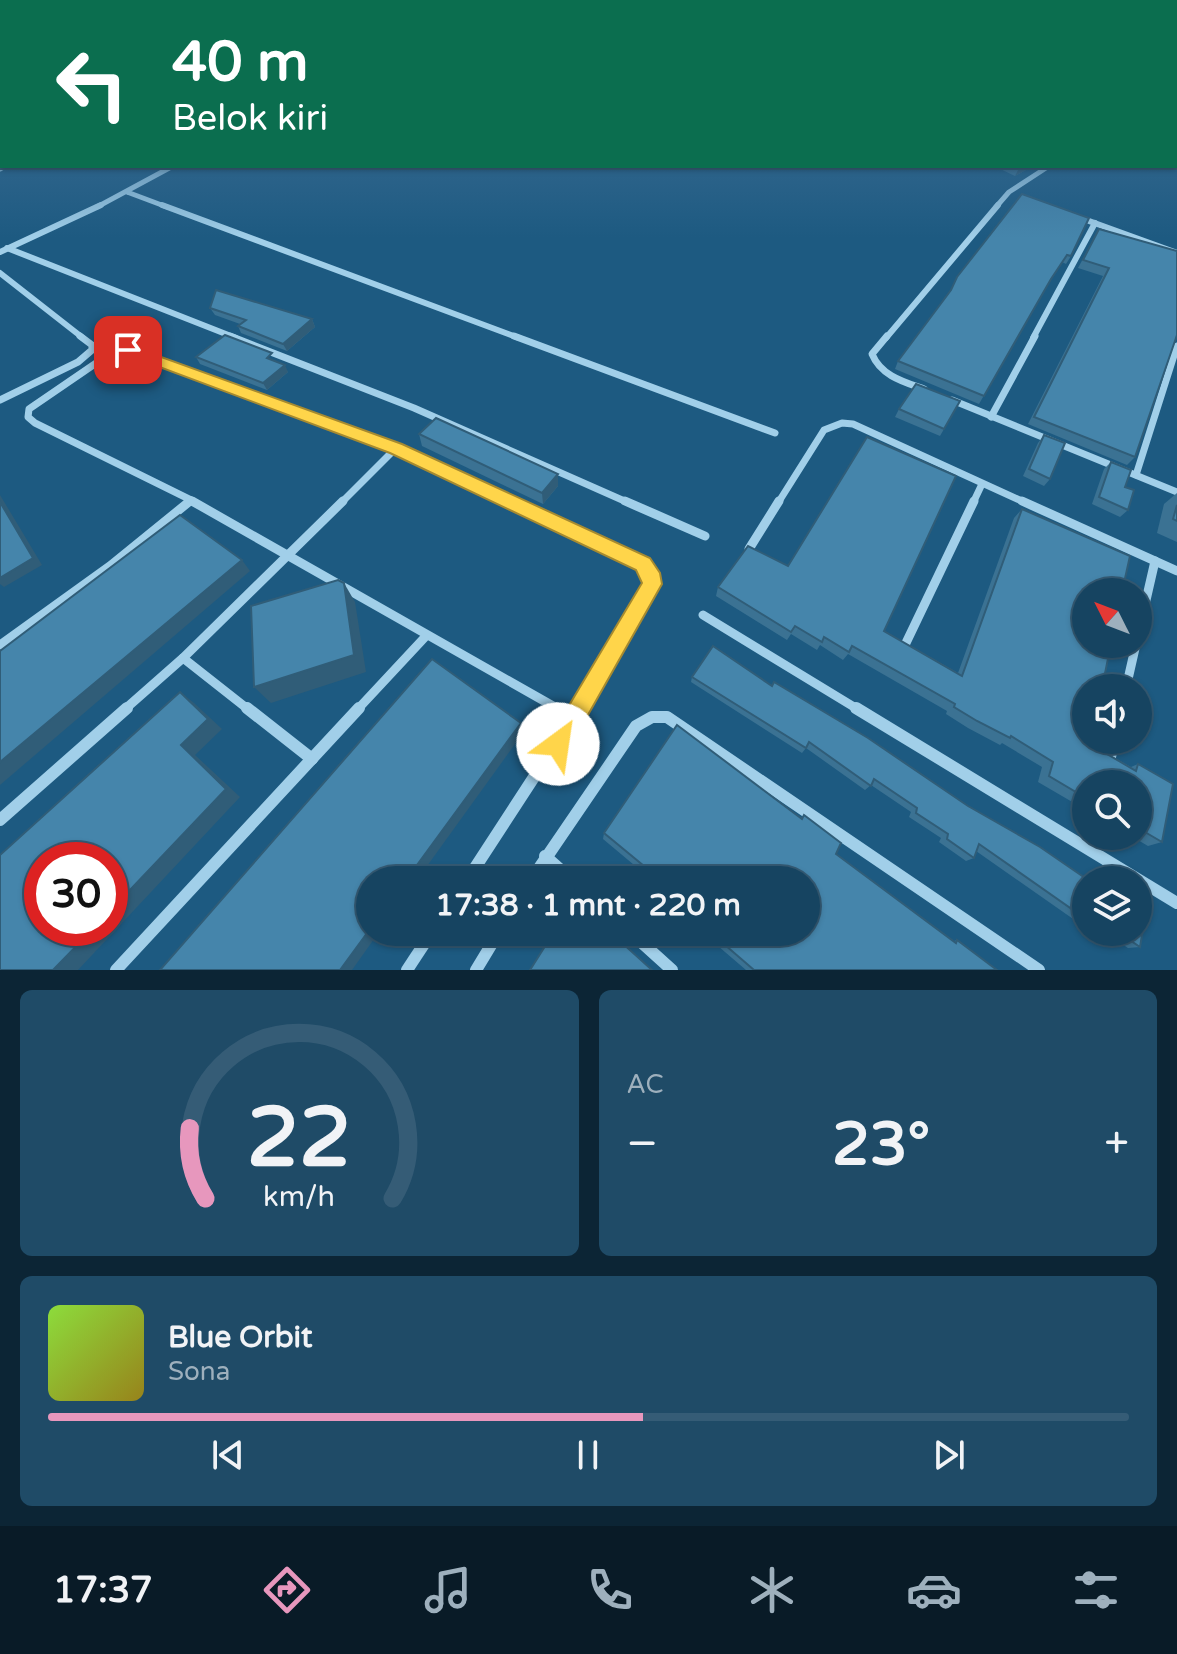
<!DOCTYPE html>
<html lang="id">
<meta charset="utf-8">
<style>
:root{--surface:#164461;--page:#1f4b67;--text:#f1f3f6;--muted:#9eb0bd;--line:#355c76;--accent:#e797bd}
body{margin:0;font-family:"Varela Round",sans-serif;background:var(--page);color:var(--text);height:100vh;display:flex;flex-direction:column;font-size:30px;white-space:nowrap}
*{box-sizing:border-box;margin:0}
p{font-size:26px;color:var(--muted)}
.icon{flex:none;width:44px;height:44px;fill:none;stroke:currentColor;stroke-width:2;stroke-linecap:round;stroke-linejoin:round}
.map{position:relative;height:970px;overflow:hidden}
.panel{display:flex;flex-direction:column;gap:20px;padding:20px;background:#0c2535;flex:1}
.panel>*{flex:none}
.hud{position:absolute;left:0px;top:0px;width:1178px;height:168px;box-shadow:0 2px 6px #0004,0 0 0 2px var(--line);background:#0b6e4f;color:#fff;overflow:hidden}
.needle{width:52px;rotate:312deg}
.fabs{position:absolute;left:1072px;top:578px;display:grid;gap:16px}
.fabs a{display:grid;place-items:center;width:80px;height:80px;border-radius:50%;background:var(--surface);box-shadow:0 2px 6px #0004,0 0 0 2px var(--line);font-size:40px}
.speed{position:absolute;left:24px;top:842px;display:flex;gap:16px;font-size:40px;font-weight:700;text-align:center}
.speed>*{display:grid;place-content:center;width:104px;height:104px;border-radius:50%;background:var(--surface);box-shadow:0 2px 6px #0004,0 0 0 2px var(--line);line-height:1}
.speed .limit{border:12px solid #d22;background:#fff;color:#111}
.pin{position:absolute;display:grid;place-items:center;width:68px;height:68px;color:#fff;margin:-34px;border-radius:16px;box-shadow:0 4px 12px #0006}
.me{position:absolute;width:88px;margin:-44px;rotate:31deg;stroke-linejoin:round;filter:drop-shadow(0 0 6px #0008)}
.turn{display:flex;align-items:center;gap:28px;height:168px;padding:0 40px;font-size:36px}
.turn .icon{width:104px;height:104px;stroke-width:2.5}
.turn b{display:block;font-size:56px;line-height:68px}
.big{font-size:60px;font-weight:700;line-height:1.1}
.panel .card{flex:1;display:flex;flex-direction:column;justify-content:center;gap:12px;min-width:0;padding:0 28px;border-radius:12px;background:var(--page)}
.panel .dial{align-items:center;gap:0}
.dial svg{height:208px;overflow:visible;fill:none;stroke:var(--line);stroke-width:7;stroke-linecap:round;text-anchor:middle}
.dial text{fill:var(--text);stroke:none}
.song{display:flex;align-items:center;gap:24px}
.cover{width:96px;height:96px;border-radius:12px;background:linear-gradient(135deg,hsl(90 70% 55%),hsl(50 70% 35%))}
.played{height:8px;border-radius:4px;background:linear-gradient(90deg,var(--accent) 55%,var(--line) 55%)}
.keys{display:flex;justify-content:space-around;direction:ltr}
.heat{display:flex;justify-content:space-between;align-items:center;font-size:44px;direction:ltr}
.panel .tiles{flex:1;display:grid;gap:20px;grid-template-columns:1fr 1fr}
.card:last-child{grid-column:span 2}
.trip{position:absolute;left:356px;top:866px;width:464px;height:80px;border-radius:40px;background:var(--surface);box-shadow:0 2px 6px #0004,0 0 0 2px var(--line);font-weight:700;line-height:80px;text-align:center}
.menu{display:flex;height:128px;justify-content:space-around;align-items:center;background:#091b27;color:var(--muted)}
.menu .icon{width:56px;height:56px}
.menu .active{color:var(--accent)}
.menu b{font-size:36px;color:var(--text)}
.map>svg:first-child{display:block}
.lines{fill:none;stroke-linecap:round;stroke-linejoin:round}
.street-far4{stroke:#a1cfe9;stroke-width:5}
.street-far3{stroke:#a1cfe9;stroke-width:6}
.street-far2{stroke:#a1cfe9;stroke-width:7}
.street-far1{stroke:#a1cfe9;stroke-width:9}
.street{stroke:#a1cfe9;stroke-width:12}
.wall{fill:#3b7293}
.shaded-wall{fill:#305d78}
.building{fill:#4585ab;stroke:#305d78;stroke-width:2}
.route{fill:#ffd54a;stroke:#a68a30;stroke-width:2}
</style>
<div class="map">
<svg width="1177" height="970" viewBox="0 0 1177 970">
<rect width="100%" height="100%" fill="#1d5a81"/>
<g class="lines">
<g class="street-far4">
<polyline points="0,169 5,166"/>
<polyline points="127,192 167,207"/>
<polyline points="97,207 173,166"/>
<polyline points="996,207 1009,192 1049,166"/>
</g>
<g class="street-far3">
<polyline points="162,205 519,338"/>
<polyline points="1078,217 1177,253"/>
<polyline points="7,248 236,338"/>
<polyline points="0,252 101,205"/>
<polyline points="0,273 83,338"/>
<polyline points="886,338 998,205"/>
<polyline points="1033,338 1095,223"/>
</g>
<g class="street-far2">
<polyline points="230,336 414,408 629,503"/>
<polyline points="514,336 775,433"/>
<path d="M887 336 872 354C881 376 904 382 924 389"/>
<polyline points="0,400 78,362 92,350 92,345 80,336"/>
<polyline points="952,400 1177,492"/>
<polyline points="991,417 1035,336"/>
<polyline points="1136,475 1177,346"/>
<polyline points="191,500 196,503"/>
<polyline points="188,503 191,500 35,423 28,417 29,409 105,357 123,350 396,448 514,503"/>
<polyline points="341,503 396,448"/>
<polyline points="778,503 824,430 842,423 853,424 1026,503"/>
<polyline points="973,503 982,484"/>
</g>
<g class="street-far1">
<polyline points="192,501 560,710"/>
<polyline points="510,501 638,560 650,573 652,584 578,710"/>
<polyline points="625,501 705,536"/>
<polyline points="1022,501 1177,571"/>
<polyline points="749,549 779,501"/>
<polyline points="703,615 859,710"/>
<polyline points="1138,635 1155,561"/>
<polyline points="0,645 110,566 190,501"/>
<polyline points="905,645 974,501"/>
<polyline points="183,658 249,710"/>
<polyline points="1126,688 1136,644"/>
<polyline points="124,710 183,658 343,501"/>
<polyline points="357,710 426,636"/>
</g>
<g class="street">
<polyline points="247,708 312,759"/>
<polyline points="556,708 574,718"/>
<polyline points="856,708 1177,903"/>
<polyline points="1110,757 1114,740"/>
<polyline points="0,820 127,708"/>
<polyline points="545,856 572,880"/>
<polyline points="467,880 579,708"/>
<polyline points="531,880 636,726 652,717 667,717 1039,970"/>
<polyline points="630,932 672,970"/>
<polyline points="116,970 359,708"/>
<polyline points="407,970 432,932"/>
<polyline points="476,970 499,932"/>
</g>
</g>
<g class="wall">
<polygon points="994,166 1033,166 1015,176"/>
<polygon points="1022,194 1071,256 1066,264 1062,262 1051,279 979,404 895,369 898,361"/>
<polygon points="1099,229 1177,251 1135,457 1127,465 1028,424 1103,276 1078,268"/>
<polygon points="210,308 312,319 315,327 287,351 241,333 238,326 240,324 215,315"/>
<polygon points="196,357 276,361 288,372 267,390 200,364"/>
<polygon points="960,401 940,436 895,417 899,409"/>
<polygon points="419,434 558,486 543,504 422,446"/>
<polygon points="1044,435 1050,479 1044,486 1023,476 1038,443"/>
<polygon points="1111,462 1125,487 1128,510 1120,517 1092,504 1104,469"/>
<polygon points="1177,493 1177,542 1157,533 1164,504"/>
<polygon points="1022,509 1090,744 1131,767 1138,764 1162,842 1148,846 1131,836 1138,836 1138,784 1086,784 1086,810 1038,782 1042,767 1002,743 1000,745 968,728 946,714 947,711 848,654 843,660 820,645 817,650 791,634 787,640 716,596 718,587 884,631 958,673 1014,518"/>
<polygon points="692,677 772,686 1086,880 1086,928 976,851 974,858 966,861 939,842 941,838 909,817 911,812 871,785 865,790 806,748 802,753 691,682"/>
<polygon points="804,815 836,854 954,941 957,940 997,970 746,970 704,934 705,932 806,932 806,880 652,880 603,839 604,833 801,818"/>
<polygon points="1104,932 1138,932 1140,947 1128,948"/>
</g>
<g class="shaded-wall">
<polygon points="1023,166 1033,166 1015,176 1019,168"/>
<polygon points="312,319 315,327 287,351 283,344"/>
<polygon points="285,365 288,372 267,390 263,383"/>
<polygon points="558,474 558,486 543,504 542,493"/>
<polygon points="0,495 42,565 4,587 0,584"/>
<polygon points="242,560 250,571 0,785 0,762"/>
<polygon points="344,583 355,602 366,672 271,703 254,687"/>
<polygon points="180,692 194,703 222,729 195,755 240,797 78,970 53,970 94,928 110,928 110,911 181,745"/>
<polygon points="521,723 523,733 417,880 406,880"/>
<polygon points="370,929 370,932 379,932 352,970 340,970"/>
</g>
<g class="building">
<rect x="1176" y="102" width="1" height="41"/>
<polygon points="1022,194 1089,218 1071,256 1067,255 1051,279 984,396 898,361 951,290 957,277"/>
<polygon points="1099,229 1177,251 1177,335 1135,457 1034,417 1109,268 1083,260"/>
<polygon points="216,290 312,319 283,344 238,326 246,320 210,308"/>
<polygon points="225,335 272,353 267,358 285,365 263,383 196,357"/>
<polygon points="916,384 960,401 944,429 899,409"/>
<polygon points="436,418 558,474 542,493 419,434"/>
<polygon points="1044,435 1065,443 1050,479 1029,469"/>
<polygon points="867,437 956,476 884,631 962,676 1022,509 1130,556 1122,592 1086,592 1086,644 1111,644 1102,688 1086,688 1086,740 1091,740 1090,744 1136,771 1138,764 1173,784 1162,842 1138,828 1138,784 1086,784 1086,798 1049,776 1053,762 1011,736 1010,738 977,721 954,707 955,704 852,646 849,652 824,637 822,642 795,626 791,632 718,587 748,546 788,566"/>
<polygon points="1111,462 1131,470 1125,487 1134,490 1128,510 1099,497"/>
<polygon points="0,502 33,558 0,578"/>
<polygon points="1177,505 1177,521 1173,519"/>
<polygon points="180,515 242,560 0,762 0,651"/>
<polygon points="338,580 344,583 354,655 254,687 251,606"/>
<polygon points="713,646 772,686 774,682 868,738 968,806 1040,847 1088,880 1086,880 1086,919 979,844 974,858 947,839 948,834 916,813 917,808 874,779 871,786 809,742 806,748 692,677"/>
<polygon points="432,659 521,723 406,880 370,880 370,929 340,970 160,970"/>
<polygon points="180,692 208,719 181,745 226,789 110,911 110,860 42,860 42,928 94,928 53,970 0,970 0,855"/>
<polygon points="677,725 802,819 804,815 841,843 836,854 956,943 957,940 997,970 754,970 710,932 806,932 806,880 661,880 604,833"/>
<polygon points="1138,906 1146,912 1140,947 1118,932 1138,932"/>
<polygon points="554,932 610,932 652,970 530,970"/>
</g>
<linearGradient id="sky" x2="0" y2="1"><stop stop-color="#103247"/><stop offset="0.43" stop-color="#3a6b92"/><stop offset="1" stop-color="#3a6b92" stop-opacity="0"/></linearGradient>
<rect width="1177" height="238" fill="url(#sky)"/>
<polygon class="route" points="128,345 402,444 650,558 660,573 662,584 567,752 558,756 550,752 546,744 642,583 636,570 390,453 122,353 122,346"/>
</svg>
<div class="fabs">
<a><svg class="needle" viewBox="-14 -14 28 28"><path d="M0-13l5 13h-10z" fill="#e53935"/><path d="M0 13l5-13h-10z" fill="#9eb0bd"/></svg></a>
<a><svg class="icon" aria-label="sound" viewBox="0 0 24 24"><path d="M4 9h4l5-4v14l-5-4H4zM17 9q2 3 0 6"/></svg></a>
<a><svg class="icon" aria-label="search" viewBox="0 0 24 24"><circle cx="10" cy="10" r="6"/><path d="M15 15l6 6"/></svg></a>
<a><svg class="icon" aria-label="layers" viewBox="0 0 24 24"><path d="M12 4l9 5-9 5-9-5zM3 14l9 5 9-5"/></svg></a>
</div>
<div class="speed"><div class="limit">30</div></div>
<div class="pin" style="left:128px;top:350px;background:#d93025"><svg class="icon" aria-label="arrive" viewBox="0 0 24 24"><path d="M6 21V4h12l-3 4 3 4H6"/></svg></div>
<svg class="me" style="left:558px;top:744px" viewBox="-20 -20 40 40"><circle r="19" fill="#fff"/><path d="M0-13L10 11 0 6-10 11z" fill="#ffd54a"/></svg>
<div class="trip">17:38 · 1 mnt · 220 m</div>
<div class="hud">
<div class="turn"><svg class="icon" aria-label="left" viewBox="0 0 24 24"><path d="M17 20v-9H6M10 6l-5 5 5 5"/></svg><div><b>40 m</b>Belok kiri</div></div>
</div>
</div>
<section class="panel">
<div class="tiles">
<div class="card dial"><svg viewBox="0 0 100 80">
<path d="M14 69A42 42 0 1 1 86 69"/>
<path d="M14 69A42 42 0 0 1 8 42" stroke="#e797bd"/>
<text x="50" y="56" font-size="32" font-weight="700">22</text>
<text x="50" y="72" font-size="11">km/h</text>
</svg></div>
<div class="card"><p>AC</p>
<div class="heat"><a>−</a><b class="big">23°</b><a>+</a></div>
</div>
<div class="card">
<div class="song"><i class="cover"></i><div><b>Blue Orbit</b><p>Sona</p></div></div>
<div class="played"></div>
<div class="keys"><svg class="icon" aria-label="previous" viewBox="0 0 24 24"><path d="M18 5L8 12l10 7zM5 5v14"/></svg><svg class="icon" aria-label="pause" viewBox="0 0 24 24"><path d="M8 5v14M16 5v14"/></svg><svg class="icon" aria-label="next" viewBox="0 0 24 24"><path d="M6 5l10 7-10 7zM19 5v14"/></svg></div>
</div>
</div>
</section>
<nav class="menu">
<b>17:37</b>
<svg class="icon active" aria-label="directions" viewBox="0 0 24 24"><path d="M12 3l9 9-9 9-9-9zM9 14v-3h6M13 9l2 2-2 2"/></svg>
<svg class="icon" aria-label="music" viewBox="0 0 24 24"><path d="M9 18V5l10-2v13"/><circle cx="6" cy="18" r="3"/><circle cx="16" cy="16" r="3"/></svg>
<svg class="icon" aria-label="phone" viewBox="0 0 24 24"><path d="M5 4h4l2 5-3 2q2 4 5 5l2-3 5 2v4C11 20 4 13 5 4z"/></svg>
<svg class="icon" aria-label="climate" viewBox="0 0 24 24"><path d="M12 3v18M4 7l16 10M4 17L20 7"/></svg>
<svg class="icon" aria-label="car" viewBox="0 0 24 24"><path d="M5 17H2v-5l4-1 3-4h7l3 4 3 1v5h-3M9 17h6M6 11h13"/><circle cx="7" cy="17" r="2"/><circle cx="17" cy="17" r="2"/></svg>
<svg class="icon" aria-label="filters" viewBox="0 0 24 24"><path d="M4 7h16M4 17h16"/><circle cx="9" cy="7" r="2"/><circle cx="15" cy="17" r="2"/></svg>
</nav>
